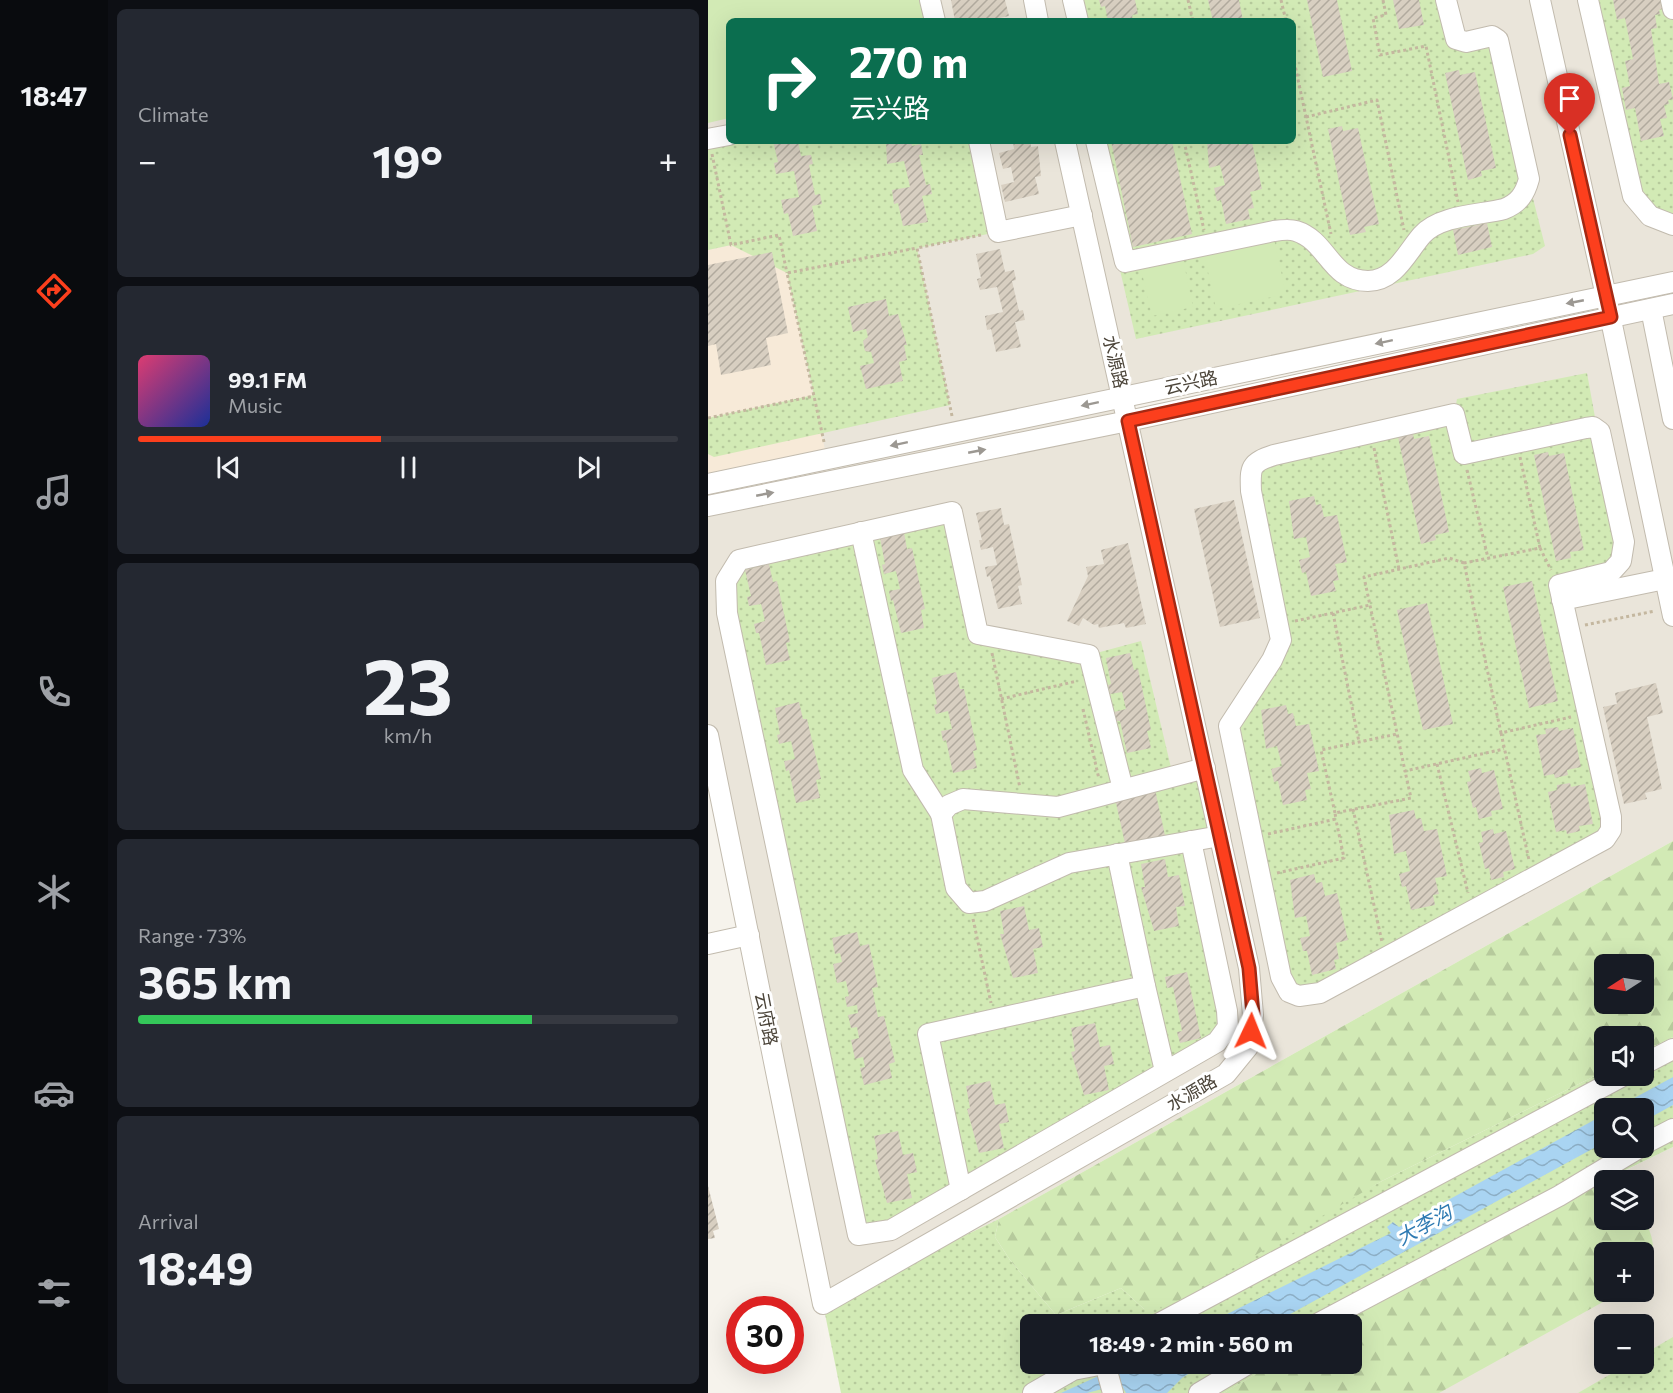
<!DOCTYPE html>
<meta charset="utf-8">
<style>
:root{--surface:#171b24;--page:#242831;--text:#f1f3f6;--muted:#9ea1a6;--line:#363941;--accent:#fc3f1d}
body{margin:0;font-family:Commissioner,"Noto Sans SC",sans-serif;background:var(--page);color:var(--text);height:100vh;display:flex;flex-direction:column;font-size:22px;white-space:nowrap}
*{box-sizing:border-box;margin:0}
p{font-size:20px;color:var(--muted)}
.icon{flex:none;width:33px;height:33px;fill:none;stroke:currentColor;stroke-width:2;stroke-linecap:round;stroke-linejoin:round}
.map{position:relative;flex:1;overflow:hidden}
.drawer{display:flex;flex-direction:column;gap:9px;padding:9px;background:#0d0f14;width:600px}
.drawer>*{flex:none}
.top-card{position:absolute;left:18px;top:18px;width:570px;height:126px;border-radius:9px;box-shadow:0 6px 24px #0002;background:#0b6e4f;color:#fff;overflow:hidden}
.needle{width:39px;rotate:258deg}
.controls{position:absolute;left:886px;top:954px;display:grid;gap:12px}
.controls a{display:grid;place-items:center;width:60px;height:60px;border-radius:9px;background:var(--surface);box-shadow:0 6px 24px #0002;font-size:30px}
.speed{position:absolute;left:18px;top:1296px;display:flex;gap:12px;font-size:30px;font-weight:700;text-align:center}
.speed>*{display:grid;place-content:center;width:78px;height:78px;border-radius:50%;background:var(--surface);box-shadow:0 6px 24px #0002;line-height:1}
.speed .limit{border:9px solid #d22;background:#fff;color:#111}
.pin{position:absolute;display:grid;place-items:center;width:51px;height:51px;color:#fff;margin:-62px -26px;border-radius:50% 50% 50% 0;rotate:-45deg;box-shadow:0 0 6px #0007}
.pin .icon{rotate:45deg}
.me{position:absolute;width:66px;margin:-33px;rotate:2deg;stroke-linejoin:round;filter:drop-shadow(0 0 4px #0008)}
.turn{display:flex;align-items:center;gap:21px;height:126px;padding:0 24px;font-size:27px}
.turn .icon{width:78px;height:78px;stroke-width:2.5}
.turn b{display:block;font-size:42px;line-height:51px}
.big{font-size:45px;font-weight:700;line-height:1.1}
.drawer .card{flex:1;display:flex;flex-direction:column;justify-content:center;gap:9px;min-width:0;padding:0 21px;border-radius:9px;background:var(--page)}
.drawer .dial{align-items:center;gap:0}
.dial b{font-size:78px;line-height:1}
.song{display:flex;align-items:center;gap:18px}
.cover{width:72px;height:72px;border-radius:9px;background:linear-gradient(135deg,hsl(340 70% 55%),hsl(230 70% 35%))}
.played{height:6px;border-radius:3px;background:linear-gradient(90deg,var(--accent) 45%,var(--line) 45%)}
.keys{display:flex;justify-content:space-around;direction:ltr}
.heat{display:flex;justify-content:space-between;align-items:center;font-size:33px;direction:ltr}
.charge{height:9px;border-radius:4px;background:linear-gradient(90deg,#34c759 73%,var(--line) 0)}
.trip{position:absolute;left:312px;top:1314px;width:342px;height:60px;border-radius:9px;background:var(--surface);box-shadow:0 6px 24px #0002;font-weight:700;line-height:60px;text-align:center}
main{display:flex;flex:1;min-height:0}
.menu{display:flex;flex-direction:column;width:108px;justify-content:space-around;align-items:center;background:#090b0e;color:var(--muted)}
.menu .icon{width:42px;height:42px}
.menu .active{color:var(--accent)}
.menu b{font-size:27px;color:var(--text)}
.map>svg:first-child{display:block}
.residential{fill:#eae5da;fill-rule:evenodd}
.commercial{fill:#f7ead8}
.grass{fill:url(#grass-dots);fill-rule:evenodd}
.forest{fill:url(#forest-firs);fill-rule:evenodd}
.pitch{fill:#d2eab5}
.water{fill:url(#water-waves)}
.building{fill:url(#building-hatch)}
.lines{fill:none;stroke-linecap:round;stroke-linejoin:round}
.minor-casing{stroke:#c2bbae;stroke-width:22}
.path{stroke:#c4b79f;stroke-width:3;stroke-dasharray:3 3;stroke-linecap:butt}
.minor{stroke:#fff;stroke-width:20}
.oneway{fill:#9c9892}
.route-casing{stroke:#a42913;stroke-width:15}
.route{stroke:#fc3f1d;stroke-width:10}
.labels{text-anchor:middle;stroke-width:6;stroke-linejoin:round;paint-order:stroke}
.street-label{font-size:18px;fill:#4b4439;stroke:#fff}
.water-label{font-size:20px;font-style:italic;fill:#2e7ab2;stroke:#fff}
</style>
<main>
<nav class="menu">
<b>18:47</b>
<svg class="icon active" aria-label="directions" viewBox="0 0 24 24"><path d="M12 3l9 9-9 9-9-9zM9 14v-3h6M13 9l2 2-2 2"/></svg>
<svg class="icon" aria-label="music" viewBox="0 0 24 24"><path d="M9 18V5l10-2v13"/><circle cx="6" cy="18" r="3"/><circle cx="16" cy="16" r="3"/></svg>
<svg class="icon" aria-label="phone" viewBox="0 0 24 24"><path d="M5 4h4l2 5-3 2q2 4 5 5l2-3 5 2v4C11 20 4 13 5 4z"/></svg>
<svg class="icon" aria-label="climate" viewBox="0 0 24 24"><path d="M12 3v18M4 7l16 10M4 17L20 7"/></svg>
<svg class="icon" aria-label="car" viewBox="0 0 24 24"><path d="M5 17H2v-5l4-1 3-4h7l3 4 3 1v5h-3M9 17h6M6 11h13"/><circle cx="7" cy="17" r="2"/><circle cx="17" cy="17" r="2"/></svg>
<svg class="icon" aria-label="filters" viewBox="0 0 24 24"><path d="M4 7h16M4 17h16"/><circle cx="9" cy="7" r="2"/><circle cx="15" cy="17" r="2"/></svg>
</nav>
<section class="drawer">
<div class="card"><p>Climate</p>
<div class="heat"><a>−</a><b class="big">19°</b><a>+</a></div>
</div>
<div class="card">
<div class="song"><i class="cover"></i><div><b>99.1 FM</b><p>Music</p></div></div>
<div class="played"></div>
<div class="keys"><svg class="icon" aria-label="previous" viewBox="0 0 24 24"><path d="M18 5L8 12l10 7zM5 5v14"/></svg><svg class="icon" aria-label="pause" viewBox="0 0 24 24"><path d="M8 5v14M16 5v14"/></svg><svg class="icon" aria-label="next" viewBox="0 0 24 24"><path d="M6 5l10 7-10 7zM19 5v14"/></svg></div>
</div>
<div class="card dial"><b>23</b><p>km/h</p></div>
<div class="card"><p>Range · 73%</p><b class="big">365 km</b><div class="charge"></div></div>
<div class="card"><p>Arrival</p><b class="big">18:49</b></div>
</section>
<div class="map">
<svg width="965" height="1393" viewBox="0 0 965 1393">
<defs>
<pattern id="grass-dots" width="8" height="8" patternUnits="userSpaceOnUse" patternTransform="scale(1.5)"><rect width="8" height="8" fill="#d2eab5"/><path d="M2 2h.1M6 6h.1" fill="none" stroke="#b6ca9c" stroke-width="1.8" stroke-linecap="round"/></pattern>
<pattern id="forest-firs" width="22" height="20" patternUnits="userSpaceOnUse" patternTransform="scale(1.5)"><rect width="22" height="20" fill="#d2eab5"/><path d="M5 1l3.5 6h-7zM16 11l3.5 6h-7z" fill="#b6ca9c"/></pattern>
<pattern id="water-waves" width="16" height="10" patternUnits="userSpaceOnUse" patternTransform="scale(1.5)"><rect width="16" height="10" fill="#a9d4f2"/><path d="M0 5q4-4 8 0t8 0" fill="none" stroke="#8caec5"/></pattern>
<pattern id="building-hatch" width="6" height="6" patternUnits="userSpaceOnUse" patternTransform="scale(1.5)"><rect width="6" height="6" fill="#d8cfc1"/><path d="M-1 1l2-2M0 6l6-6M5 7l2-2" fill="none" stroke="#b1aa9e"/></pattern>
</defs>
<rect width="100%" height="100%" fill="#f6f3ec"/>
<g class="residential">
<path d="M0 0H965V282L415 397 420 421 965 304V841L291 1219 115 1304 0 742ZM21 21H585V141H21Z"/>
<path d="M965 1147V1393H516L565 1364H644V1324H632L897 1181V1220H936V1180H898ZM897 1252H936V1292H897ZM897 1324H936V1364H897Z"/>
</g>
<polygon class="commercial" points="71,235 119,459 0,484 0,250"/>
<g class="grass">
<polygon points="355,0 738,0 744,31 784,36 837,246 825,254 428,339 382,141 585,141 585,21 360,21"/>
<polygon points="880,0 965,0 965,225 925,196"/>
<polygon points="0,139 271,141 290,232 209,248 242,405 6,457 0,454 0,418 106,395 79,273 23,245 0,250"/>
<polygon points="879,373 913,561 851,585 903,830 612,993 581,992 521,726 573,640 542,470 746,415 749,399"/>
<polygon points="244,512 270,634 381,655 433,641 465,776 497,768 512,836 483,841 520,1027 183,1230 150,1235 19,613 31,560"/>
<path d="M965 1037V1147L897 1180 632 1324H322V1364H565L516 1393H133L115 1304 291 1219 287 1237 302 1260 348 1315 413 1288 436 1309 674 1181 897 1071V1076H936V1051ZM897 1108H936V1148H897Z"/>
<polygon points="965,1337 965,1393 870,1393 920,1364 936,1364 936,1354"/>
</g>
<g class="forest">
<path d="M965 841V1037L936 1051V1036H897V1071L674 1181 457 1308 436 1309 413 1288 348 1315 302 1260 287 1237 291 1219ZM897 964H936V1004H897Z"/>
<path d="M897 1181V1220L936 1218C948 1243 947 1251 939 1277L936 1278V1252H897V1292H913L731 1393H516L565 1364H644V1324H632Z"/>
</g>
<g class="pitch">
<polygon points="0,0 218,0 220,21 21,21 21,118 0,123"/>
<polygon points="566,239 578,294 508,309 496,253"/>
<polygon points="475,259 485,307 444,316 433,269"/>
</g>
<g class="water">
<polygon points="965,1077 965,1105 936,1121 936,1108 908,1108"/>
<polygon points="897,1114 897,1142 564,1324 499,1324 683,1233 679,1227 685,1222 691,1227"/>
<polygon points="417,1364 496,1364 474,1378 459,1393 418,1393 413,1384 379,1393 353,1393"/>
</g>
<g class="building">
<polygon points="243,0 297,0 301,16 277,21 247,21"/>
<polygon points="391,0 427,0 430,14 424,15 425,21 400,21 397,6 393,7"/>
<polygon points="500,0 531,0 535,21 505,21"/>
<polygon points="599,0 629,0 644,71 615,77"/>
<polygon points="685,0 711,0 716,25 691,29"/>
<polygon points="905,0 953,0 955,9 951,10 952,14 947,15 949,28 943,29 951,84 961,82 965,99 960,100 961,104 956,105 959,118 952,119 956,136 933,141 927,108 918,110 914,88 922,86 917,61 925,59 917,18 909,20"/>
<polygon points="751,70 752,75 767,72 788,168 773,171 774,176 760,180 737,73"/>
<polygon points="634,126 635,131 650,128 671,224 656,227 658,232 642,235 620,129"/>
<polygon points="65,141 90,141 93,156 103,155 105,164 101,165 107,195 112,194 114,204 104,206 109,231 85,236 80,213 76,214 73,200 91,197 86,171 68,174 66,163 70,162"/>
<polygon points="178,141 203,141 204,146 213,144 215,155 211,155 218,185 222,184 224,194 214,196 220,222 195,226 190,203 186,204 184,190 202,187 196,161 179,164"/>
<polygon points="305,141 322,141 323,147 330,146 333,176 327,177 331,194 297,202 293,185 306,182 303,167 295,169 291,153 306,149"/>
<polygon points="403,141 464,141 484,234 425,247"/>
<polygon points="499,141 530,141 531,145 544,142 554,189 542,192 546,208 540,209 542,219 518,224 513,200 509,201 506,188 517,185 512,165 501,168"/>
<polygon points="779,223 784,247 750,255 745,230"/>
<polygon points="292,249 297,272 306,270 308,280 304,281 311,311 315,310 317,320 307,322 313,347 288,352 283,329 279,330 277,316 295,312 289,287 272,290 269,279 273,278 268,254"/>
<polygon points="64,252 80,333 58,338 63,365 13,375 8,344 0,346 0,265"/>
<polygon points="178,299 181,316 190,314 199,345 196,345 199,360 191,362 195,381 158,389 152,366 166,363 163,352 157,351 155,341 160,337 158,329 145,332 140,307"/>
<polygon points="705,434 706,439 721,436 741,532 727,535 728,540 713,544 690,437"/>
<polygon points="840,452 841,456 856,453 876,550 862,552 863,558 848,561 826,455"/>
<polygon points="606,496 608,505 613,504 616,517 629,515 639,562 627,564 631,580 625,581 628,591 603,596 598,572 594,573 591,560 602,557 598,537 586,539 581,501"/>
<polygon points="526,500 552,618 512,627 486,509"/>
<polygon points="293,508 296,525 301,524 314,585 310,586 314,604 290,609 282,576 279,577 277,567 289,565 285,547 273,550 271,540 274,540 268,513"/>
<polygon points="196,532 199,549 204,548 217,609 213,610 216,628 193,633 185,600 183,601 181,591 192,589 188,571 176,574 174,565 177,564 172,538"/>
<polygon points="420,543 438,624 418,628 416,623 391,628 390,624 386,625 375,618 371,626 359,621 380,576 378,567 396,564 393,550"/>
<polygon points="61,564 65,582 69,581 82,642 78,643 82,660 58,665 51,633 48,633 46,624 57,621 53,604 41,606 39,597 43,596 37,570"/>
<polygon points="824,581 850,701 821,708 795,587"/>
<polygon points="719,603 745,724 715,730 689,610"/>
<polygon points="422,653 426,670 430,669 443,730 439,731 443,748 419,753 412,721 409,721 406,712 418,709 414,692 402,694 400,685 403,684 398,658"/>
<polygon points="248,672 252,689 256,689 269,750 265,751 269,768 245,773 238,740 235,741 233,731 244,729 240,711 228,714 226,705 229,704 224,678"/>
<polygon points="948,683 955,713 939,717 954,789 937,793 939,799 916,804 895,707 909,704 907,693"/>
<polygon points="91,702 95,719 99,719 113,779 108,780 112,798 88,803 81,770 78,771 76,761 87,759 83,741 71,744 69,735 72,734 67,708"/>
<polygon points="578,705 580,714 585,713 588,726 601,724 611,771 599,773 603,789 597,790 599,800 575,805 570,781 566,782 563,769 574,766 569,746 558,749 553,710"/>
<polygon points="850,727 851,731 865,728 873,767 859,770 860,775 847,778 846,774 836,776 828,735 838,734 837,729"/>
<polygon points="773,768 774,773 786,770 795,809 783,811 784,816 771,819 768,807 765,808 759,782 763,781 760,771"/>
<polygon points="862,783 863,787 877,784 885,824 871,826 872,831 859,834 858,830 848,832 840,792 849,790 849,785"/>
<polygon points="446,785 458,840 418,848 406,794"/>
<polygon points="706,810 708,819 713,818 716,831 729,829 739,876 727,878 731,894 725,895 727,905 703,910 698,886 694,887 691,874 702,871 698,851 686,854 681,815"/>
<polygon points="785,829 786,834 798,831 807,869 795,872 796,877 783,880 781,868 777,869 771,843 775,842 773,832"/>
<polygon points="457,859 460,877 471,875 477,906 468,907 471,926 446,931 433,887 437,887 433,864"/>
<polygon points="606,874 608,883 614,882 617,896 629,893 640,940 628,943 631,959 626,960 628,969 604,975 599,951 595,951 592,938 602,936 598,916 587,918 582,880"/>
<polygon points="316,906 321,930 331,928 335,947 325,949 330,973 305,978 292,934 296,934 292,911"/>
<polygon points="149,932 152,946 161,944 170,987 164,988 170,1017 176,1016 187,1062 181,1064 184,1078 156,1085 152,1068 157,1067 155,1057 147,1059 143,1040 151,1038 149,1027 143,1028 140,1015 150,1013 149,1005 139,1007 137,997 141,996 138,981 129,983 125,964 134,962 132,953 127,954 124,938"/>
<polygon points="479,972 493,1038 472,1043 469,1032 474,1031 465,987 459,988 457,977"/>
<polygon points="387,1023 392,1047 402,1045 406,1064 396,1066 401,1090 376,1095 363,1052 367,1051 363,1028"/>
<polygon points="282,1081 287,1105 297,1103 301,1122 291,1124 296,1148 271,1153 259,1109 262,1108 258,1086"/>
<polygon points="190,1131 195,1155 205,1153 209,1172 199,1174 204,1198 179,1203 167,1160 170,1159 166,1136"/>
<polygon points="0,1186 11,1229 5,1231 7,1238 0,1239"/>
</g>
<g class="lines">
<defs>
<g id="minor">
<polyline points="222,0 227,21"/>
<polyline points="326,0 330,21"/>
<polyline points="365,0 370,21"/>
<polyline points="832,0 898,296 965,616"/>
<polyline points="880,0 925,196 942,216 965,225"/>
<polyline points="963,0 965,9"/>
<polyline points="0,139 21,135"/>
<polyline points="271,141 290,232 374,215"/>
<path d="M388 141 417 262 566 231C573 230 582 229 588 231 620 241 622 281 660 281 687 281 699 252 714 235 732 215 772 215 796 209 811 203 817 194 821 179L790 40 784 36 758 42 748 39 738 0"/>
<polyline points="943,309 965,419"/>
<path d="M746 414 756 454 878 428 885 427 892 432 916 542 913 561 903 572 851 585 903 817V830L897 839 612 993 591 996 581 992 573 977 521 726 564 660 573 640 543 491C542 467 542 463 566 455Z"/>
<polyline points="0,484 965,282"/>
<polyline points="0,506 420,421 965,304"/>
<polyline points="153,532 205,770 233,814"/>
<polyline points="854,600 957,579"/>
<polyline points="0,735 115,1304 518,1074 540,1047 545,1015 541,968 357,141"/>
<polyline points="497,768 350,807 255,799 241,805 233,814 248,888 261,903 277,901 361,863 512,836"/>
<polyline points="415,789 381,655 270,634 244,512 31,560 18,581 19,613 150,1235 183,1230 509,1042 520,1027 519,1011 483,841"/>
<polyline points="0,944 41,935"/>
<polyline points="437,986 457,1071"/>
<polyline points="936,1064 965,1049"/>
<polyline points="936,1144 965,1129"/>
<polyline points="253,1190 220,1034 437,986 409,854"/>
<polyline points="450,1324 915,1076"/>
<polyline points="609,1324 851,1196 931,1148"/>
<polyline points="397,1364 405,1393"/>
<polyline points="325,1393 365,1370 396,1364"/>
<polyline points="491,1393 540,1364"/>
</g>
</defs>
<use href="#minor" class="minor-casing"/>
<g class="path">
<polyline points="480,0 485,21"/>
<polyline points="573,0 578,21"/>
<polyline points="675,0 678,15 665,18 672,55 718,46 750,202"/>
<polyline points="585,56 623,234"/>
<polyline points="598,117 669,100 696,230"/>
<polyline points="476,141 496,230"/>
<polyline points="4,154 23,245 71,235 79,273"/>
<polyline points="244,416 209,248 273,235"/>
<polyline points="0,418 106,396"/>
<polyline points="116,442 79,273 209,248"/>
<polyline points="666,448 691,569"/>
<polyline points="812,457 832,548 756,563 793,733 863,717"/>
<polyline points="759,470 780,558"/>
<polyline points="832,548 843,570"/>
<polyline points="756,563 741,558 656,577 697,771 796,749"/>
<polyline points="625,613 651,742"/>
<polyline points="587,621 662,605"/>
<polyline points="877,625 947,611"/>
<polyline points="284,653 312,788"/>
<polyline points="293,699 369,681"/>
<polyline points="375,709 391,779"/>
<polyline points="793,733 821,860"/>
<polyline points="729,764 760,893"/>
<polyline points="645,809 674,942"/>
<polyline points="627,813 613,750 689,734"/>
<polyline points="560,834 628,819 627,813 703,798 697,771"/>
<polyline points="569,873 636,858 628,820"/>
<polyline points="265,919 283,1003"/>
</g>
<use href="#minor" class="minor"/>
</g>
<defs><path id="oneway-solid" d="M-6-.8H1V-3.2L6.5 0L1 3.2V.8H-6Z" transform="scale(1.5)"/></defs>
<g class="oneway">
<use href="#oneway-solid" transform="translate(867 302) rotate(169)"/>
<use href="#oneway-solid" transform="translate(676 342) rotate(168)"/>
<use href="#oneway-solid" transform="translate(382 404) rotate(168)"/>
<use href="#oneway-solid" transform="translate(191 444) rotate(168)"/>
<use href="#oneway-solid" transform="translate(269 451) rotate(-11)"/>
<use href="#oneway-solid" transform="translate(57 494) rotate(-11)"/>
</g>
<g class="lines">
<defs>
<polyline id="route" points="543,1031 545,1015 541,968 420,421 903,317 862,135"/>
</defs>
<use href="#route" class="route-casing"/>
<use href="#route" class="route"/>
</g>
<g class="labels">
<g class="street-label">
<text transform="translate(407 362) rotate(77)" y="6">水源路</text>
<text transform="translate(483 383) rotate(-12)" y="6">云兴路</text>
<text transform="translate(58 1019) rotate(79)" y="6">云府路</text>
<text transform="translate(484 1093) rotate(-30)" y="6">水源路</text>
</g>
<g class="water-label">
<text transform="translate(716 1225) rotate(-29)" y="7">大李沟</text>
</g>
</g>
</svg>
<div class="controls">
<a><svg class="needle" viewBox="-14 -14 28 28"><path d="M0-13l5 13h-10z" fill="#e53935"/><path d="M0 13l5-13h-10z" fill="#9ea1a6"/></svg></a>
<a><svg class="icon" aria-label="sound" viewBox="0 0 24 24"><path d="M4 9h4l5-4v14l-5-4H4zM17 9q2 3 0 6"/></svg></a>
<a><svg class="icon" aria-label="search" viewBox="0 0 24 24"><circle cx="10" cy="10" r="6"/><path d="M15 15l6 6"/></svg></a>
<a><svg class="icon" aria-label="layers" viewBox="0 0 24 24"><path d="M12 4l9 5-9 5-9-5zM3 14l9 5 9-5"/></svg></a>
<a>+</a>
<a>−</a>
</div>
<div class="speed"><div class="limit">30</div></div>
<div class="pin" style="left:862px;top:135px;background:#d93025"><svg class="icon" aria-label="arrive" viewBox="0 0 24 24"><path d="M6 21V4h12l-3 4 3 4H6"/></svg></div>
<svg class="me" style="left:543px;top:1031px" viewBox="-20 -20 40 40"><path d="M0-17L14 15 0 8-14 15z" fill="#fc3f1d" stroke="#fff" stroke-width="4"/></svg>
<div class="trip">18:49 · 2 min · 560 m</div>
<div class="top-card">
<div class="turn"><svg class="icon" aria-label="right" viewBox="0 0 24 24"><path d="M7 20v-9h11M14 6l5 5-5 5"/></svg><div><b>270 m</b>云兴路</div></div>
</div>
</div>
</main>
